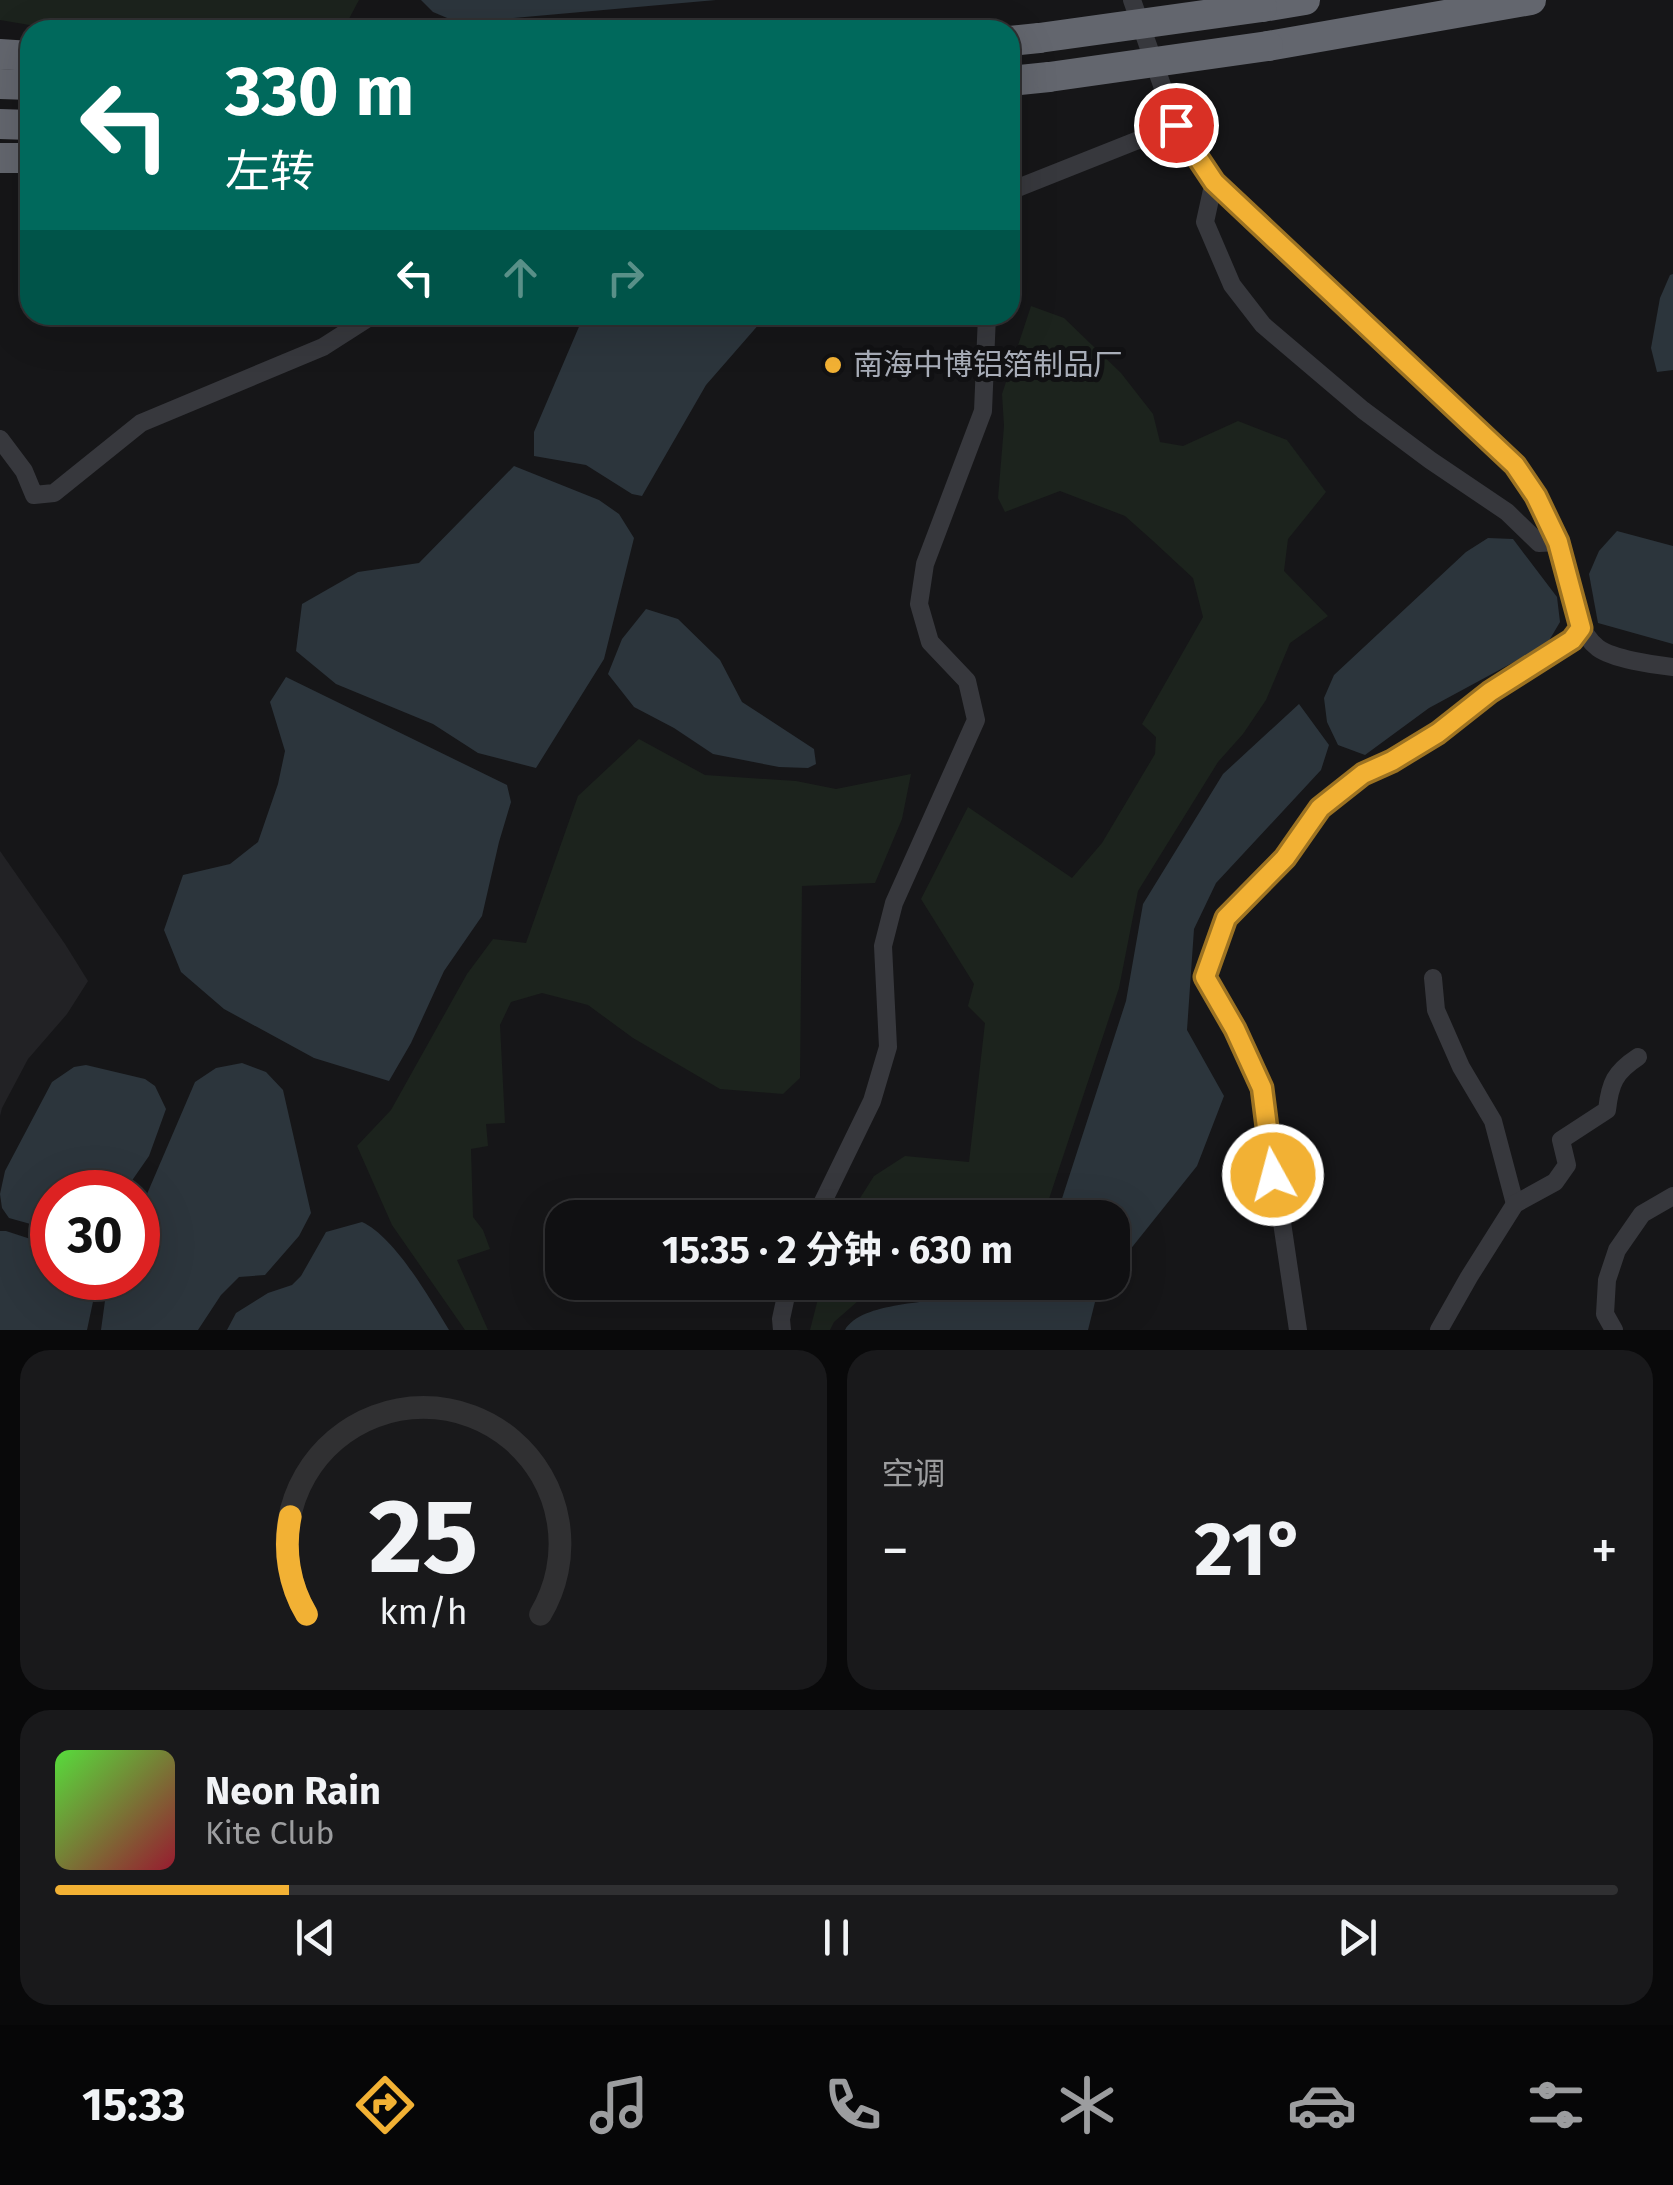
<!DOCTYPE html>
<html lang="zh">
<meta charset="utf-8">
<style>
:root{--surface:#101012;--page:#19191b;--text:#f1f3f6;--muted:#9c9d9f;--line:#303032;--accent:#f2b134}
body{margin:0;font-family:"Fira Sans","Noto Sans SC",sans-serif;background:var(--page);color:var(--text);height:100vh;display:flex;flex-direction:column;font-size:38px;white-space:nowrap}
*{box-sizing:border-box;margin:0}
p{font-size:32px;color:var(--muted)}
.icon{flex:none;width:55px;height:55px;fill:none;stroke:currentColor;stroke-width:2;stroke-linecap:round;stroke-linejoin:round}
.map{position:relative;height:1330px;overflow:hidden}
.side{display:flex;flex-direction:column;gap:20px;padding:20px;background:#09090a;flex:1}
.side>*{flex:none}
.banner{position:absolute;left:20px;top:20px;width:1000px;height:305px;border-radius:30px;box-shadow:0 10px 40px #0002,0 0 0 2px var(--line);background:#00695c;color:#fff;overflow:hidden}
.speed{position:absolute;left:30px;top:1170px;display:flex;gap:20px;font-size:50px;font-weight:700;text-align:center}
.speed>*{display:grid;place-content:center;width:130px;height:130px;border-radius:50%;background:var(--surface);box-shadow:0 10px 40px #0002,0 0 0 2px var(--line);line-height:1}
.speed .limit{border:15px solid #d22;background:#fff;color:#111}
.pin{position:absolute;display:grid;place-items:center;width:85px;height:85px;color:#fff;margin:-42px;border:5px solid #fff;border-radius:50%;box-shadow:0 2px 10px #0007}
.me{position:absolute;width:110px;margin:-55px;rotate:353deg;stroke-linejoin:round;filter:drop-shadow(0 0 8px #0008)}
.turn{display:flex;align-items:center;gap:35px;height:210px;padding:0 40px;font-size:45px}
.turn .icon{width:130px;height:130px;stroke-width:2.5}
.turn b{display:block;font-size:70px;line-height:85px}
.lanes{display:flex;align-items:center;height:95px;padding:0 40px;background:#0003;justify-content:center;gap:50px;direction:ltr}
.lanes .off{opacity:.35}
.big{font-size:75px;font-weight:700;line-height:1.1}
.side .widget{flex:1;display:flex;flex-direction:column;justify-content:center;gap:15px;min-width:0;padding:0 35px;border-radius:30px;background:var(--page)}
.side .dial{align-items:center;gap:0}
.dial svg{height:260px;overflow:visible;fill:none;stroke:var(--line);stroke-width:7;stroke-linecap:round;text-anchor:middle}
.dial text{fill:var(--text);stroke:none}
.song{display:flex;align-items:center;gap:30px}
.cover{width:120px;height:120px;border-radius:15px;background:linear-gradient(135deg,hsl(110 70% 55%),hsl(350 70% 35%))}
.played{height:10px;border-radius:5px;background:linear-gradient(90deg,var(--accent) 15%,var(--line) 15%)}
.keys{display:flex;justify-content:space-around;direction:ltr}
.heat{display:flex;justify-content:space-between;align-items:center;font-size:55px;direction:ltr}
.side .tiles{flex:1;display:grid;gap:20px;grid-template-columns:1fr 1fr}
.widget:last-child{grid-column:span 2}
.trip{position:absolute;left:545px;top:1200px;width:585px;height:100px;border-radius:30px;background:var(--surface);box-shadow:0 10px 40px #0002,0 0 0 2px var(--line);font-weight:700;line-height:100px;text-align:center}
.menu{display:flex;height:160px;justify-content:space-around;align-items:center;background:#060607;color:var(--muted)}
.menu .icon{width:70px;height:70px}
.menu .on{color:var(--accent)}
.menu b{font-size:45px;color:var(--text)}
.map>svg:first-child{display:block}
.built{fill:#222225}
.green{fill:#1c231d}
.water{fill:#2c353c}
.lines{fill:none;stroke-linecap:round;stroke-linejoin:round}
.minor{stroke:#37383d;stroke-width:18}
.motorway{stroke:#63666e;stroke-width:30}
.motorway-bridge{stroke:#63666e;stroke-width:30}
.route-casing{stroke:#9d7322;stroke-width:25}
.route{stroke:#f2b134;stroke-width:18}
.poi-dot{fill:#f2b134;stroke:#111113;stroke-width:4}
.labels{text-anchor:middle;stroke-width:10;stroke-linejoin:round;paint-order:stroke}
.poi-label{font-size:30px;fill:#a8adb8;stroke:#111113;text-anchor:start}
</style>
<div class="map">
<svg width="1673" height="1330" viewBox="0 0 1673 1330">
<rect width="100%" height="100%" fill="#161618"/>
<polygon class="built" points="0,851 65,944 88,981 67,1014 28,1059 2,1108 0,1116"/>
<g class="green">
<polygon points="0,0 359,0 343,30 59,30 0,20"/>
<polygon points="1031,306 1064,318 1121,373 1153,414 1160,442 1183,446 1238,421 1287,440 1326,492 1288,539 1284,571 1328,616 1290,643 1266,700 1243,734 1218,762 1138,891 1119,988 1043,1217 848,1217 874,1176 905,1156 969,1162 985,1023 968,1006 974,984 921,899 968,807 1072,878 1102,843 1155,754 1156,737 1142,724 1203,617 1193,578 1152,540 1125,516 1060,491 1005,512 998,498 1004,426 1002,394"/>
<polygon points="639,739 705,775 796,781 836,789 911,774 902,819 875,883 802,886 800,1078 783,1094 720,1089 633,1038 588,1005 542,993 511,1002 500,1025 505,1123 486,1124 488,1146 471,1149 473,1217 483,1230 490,1249 457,1260 488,1330 465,1330 392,1225 357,1146 391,1110 467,974 493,939 526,943 578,796"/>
<polygon points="822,1283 822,1282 974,1283 965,1287 858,1301 834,1322 830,1330 810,1330"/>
</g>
<g class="water">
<polygon points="421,0 716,0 459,23 433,12"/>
<polygon points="1673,274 1673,370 1657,372 1651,348 1660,298 1670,275"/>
<polygon points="584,315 767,315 706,385 642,496 632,494 586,465 534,456 534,432"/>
<polygon points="514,466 599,500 619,514 634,538 604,659 536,768 478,753 433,724 336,684 296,651 302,604 358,572 419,563"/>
<polygon points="1617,531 1673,546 1673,644 1598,623 1589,574 1599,551"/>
<polygon points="1488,538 1513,539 1557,597 1560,622 1547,644 1429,708 1365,755 1338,745 1327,722 1324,698 1334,675 1466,552"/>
<polygon points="646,609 678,619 720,660 742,702 814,749 816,764 808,768 779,767 713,754 674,728 634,707 608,674 622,639"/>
<polygon points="286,677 507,785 511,802 499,842 482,916 444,971 411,1043 389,1081 314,1058 224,1009 181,972 164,930 183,875 230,864 258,842 278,784 285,751 270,702"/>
<polygon points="1299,704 1329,745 1321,770 1216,883 1194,929 1187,1030 1224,1096 1197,1166 1113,1271 1112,1218 1056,1217 1126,1001 1143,904 1223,774"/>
<polygon points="242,1063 266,1072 283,1090 311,1213 299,1236 265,1275 239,1277 221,1295 198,1330 101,1330 107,1286 111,1278 138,1278 138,1215 195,1082 216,1068"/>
<polygon points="86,1065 145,1079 155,1086 166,1109 149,1156 124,1192 52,1192 52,1230 9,1218 2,1208 0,1194 5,1171 52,1082 74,1067"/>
<path d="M362 1222C395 1237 430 1299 449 1330H227L236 1313 268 1293 292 1285 301 1276 326 1232Z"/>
<polygon points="0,1231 6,1231 52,1246 52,1278 98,1278 87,1330 0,1330"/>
<path d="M992 1283H1104L1098 1290 1088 1330H845C862 1301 932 1304 963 1295 973 1293 983 1287 992 1283Z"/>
</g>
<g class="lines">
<g class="minor">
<path d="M1132 0 1176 125 1214 181 1515 465C1531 489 1547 513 1557 540 1570 572 1569 626 1598 648 1613 659 1654 665 1673 667"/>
<polyline points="1214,181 1205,222 1232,285 1263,325 1363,410 1430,460 1507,512 1539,543 1558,542"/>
<polyline points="1010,191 1176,125"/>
<polyline points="0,439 24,471 34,495 54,493 141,423 323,347 373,315"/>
<polyline points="1433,978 1436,1010 1461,1067 1493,1121 1515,1204"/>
<polyline points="815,1218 872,1101 888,1047 883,946 894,903 976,720 967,681 930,642 919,604 925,564 983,411 987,315"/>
<polyline points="782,1330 781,1319 789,1282"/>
<polyline points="1298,1330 1262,1088 1235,1029 1205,977 1227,918 1285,858 1320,808 1363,774 1392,761 1438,733 1491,692 1572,640 1581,628"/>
<path d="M1439 1330 1469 1277 1515 1204 1555 1182 1567 1165 1561 1140 1607 1110C1610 1083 1615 1072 1638 1057"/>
<polyline points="1614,1330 1605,1314 1607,1280 1617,1250 1642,1214 1673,1196"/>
</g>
<g class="motorway">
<polyline points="1262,7 1305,0"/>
<polyline points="1010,41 1039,38"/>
<polyline points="1268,46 1531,0"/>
<polyline points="0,54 30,56"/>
<polyline points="1010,81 1049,77"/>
<polyline points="0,84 30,85"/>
<polyline points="0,124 30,125"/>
<polyline points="0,158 30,158"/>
</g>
<g class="motorway-bridge">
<polyline points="1039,38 1262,7"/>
<polyline points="1049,77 1268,46"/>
</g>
</g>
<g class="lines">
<defs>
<polyline id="route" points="1176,125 1214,182 1515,465 1536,496 1558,542 1581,628 1572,640 1490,692 1438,733 1392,761 1363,774 1320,808 1285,858 1226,918 1205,977 1235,1029 1262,1088 1273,1175"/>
</defs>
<use href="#route" class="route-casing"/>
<use href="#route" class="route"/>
</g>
<circle class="poi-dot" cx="833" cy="365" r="10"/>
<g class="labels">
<g class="poi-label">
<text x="853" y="375">南海中博铝箔制品厂</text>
</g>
</g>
</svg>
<div class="speed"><div class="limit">30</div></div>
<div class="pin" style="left:1176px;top:125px;background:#d93025"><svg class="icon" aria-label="arrive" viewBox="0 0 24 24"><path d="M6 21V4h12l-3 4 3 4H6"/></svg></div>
<svg class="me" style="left:1273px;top:1175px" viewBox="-20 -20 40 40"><circle r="17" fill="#f2b134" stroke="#fff" stroke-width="3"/><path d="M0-11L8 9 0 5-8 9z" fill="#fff"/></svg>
<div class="trip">15:35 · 2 分钟 · 630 m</div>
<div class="banner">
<div class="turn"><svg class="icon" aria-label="left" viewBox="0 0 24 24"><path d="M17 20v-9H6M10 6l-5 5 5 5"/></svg><div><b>330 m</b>左转</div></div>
<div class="lanes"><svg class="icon" aria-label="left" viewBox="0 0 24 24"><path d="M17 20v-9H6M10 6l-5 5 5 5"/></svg><svg class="icon off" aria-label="ahead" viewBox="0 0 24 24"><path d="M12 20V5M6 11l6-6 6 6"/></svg><svg class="icon off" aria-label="right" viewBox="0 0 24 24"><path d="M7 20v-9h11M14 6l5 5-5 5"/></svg></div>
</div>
</div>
<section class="side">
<div class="tiles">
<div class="widget dial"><svg viewBox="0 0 100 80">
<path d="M14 69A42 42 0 1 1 86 69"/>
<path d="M14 69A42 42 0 0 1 9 39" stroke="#f2b134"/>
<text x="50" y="56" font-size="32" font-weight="700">25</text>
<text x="50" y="72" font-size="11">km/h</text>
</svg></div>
<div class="widget"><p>空调</p>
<div class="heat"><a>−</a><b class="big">21°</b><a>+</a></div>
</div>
<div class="widget">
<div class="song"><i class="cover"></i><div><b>Neon Rain</b><p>Kite Club</p></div></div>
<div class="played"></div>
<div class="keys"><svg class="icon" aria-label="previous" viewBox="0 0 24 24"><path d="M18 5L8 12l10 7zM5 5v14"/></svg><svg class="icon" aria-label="pause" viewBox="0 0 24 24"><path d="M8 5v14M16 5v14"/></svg><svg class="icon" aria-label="next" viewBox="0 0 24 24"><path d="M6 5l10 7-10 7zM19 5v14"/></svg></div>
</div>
</div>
</section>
<nav class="menu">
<b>15:33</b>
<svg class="icon on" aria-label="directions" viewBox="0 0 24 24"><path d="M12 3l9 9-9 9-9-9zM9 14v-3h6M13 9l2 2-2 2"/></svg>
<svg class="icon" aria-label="music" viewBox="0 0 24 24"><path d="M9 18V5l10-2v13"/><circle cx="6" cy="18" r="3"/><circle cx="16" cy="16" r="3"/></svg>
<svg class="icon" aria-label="phone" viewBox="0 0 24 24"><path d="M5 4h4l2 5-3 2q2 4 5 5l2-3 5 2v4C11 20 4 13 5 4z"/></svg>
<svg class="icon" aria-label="climate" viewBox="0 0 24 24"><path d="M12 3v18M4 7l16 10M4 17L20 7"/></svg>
<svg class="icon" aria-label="car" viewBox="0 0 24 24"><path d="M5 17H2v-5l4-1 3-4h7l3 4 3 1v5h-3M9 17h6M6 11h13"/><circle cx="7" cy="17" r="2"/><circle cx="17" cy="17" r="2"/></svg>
<svg class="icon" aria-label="filters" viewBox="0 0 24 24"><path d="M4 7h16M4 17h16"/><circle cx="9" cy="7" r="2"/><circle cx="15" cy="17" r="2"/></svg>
</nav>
